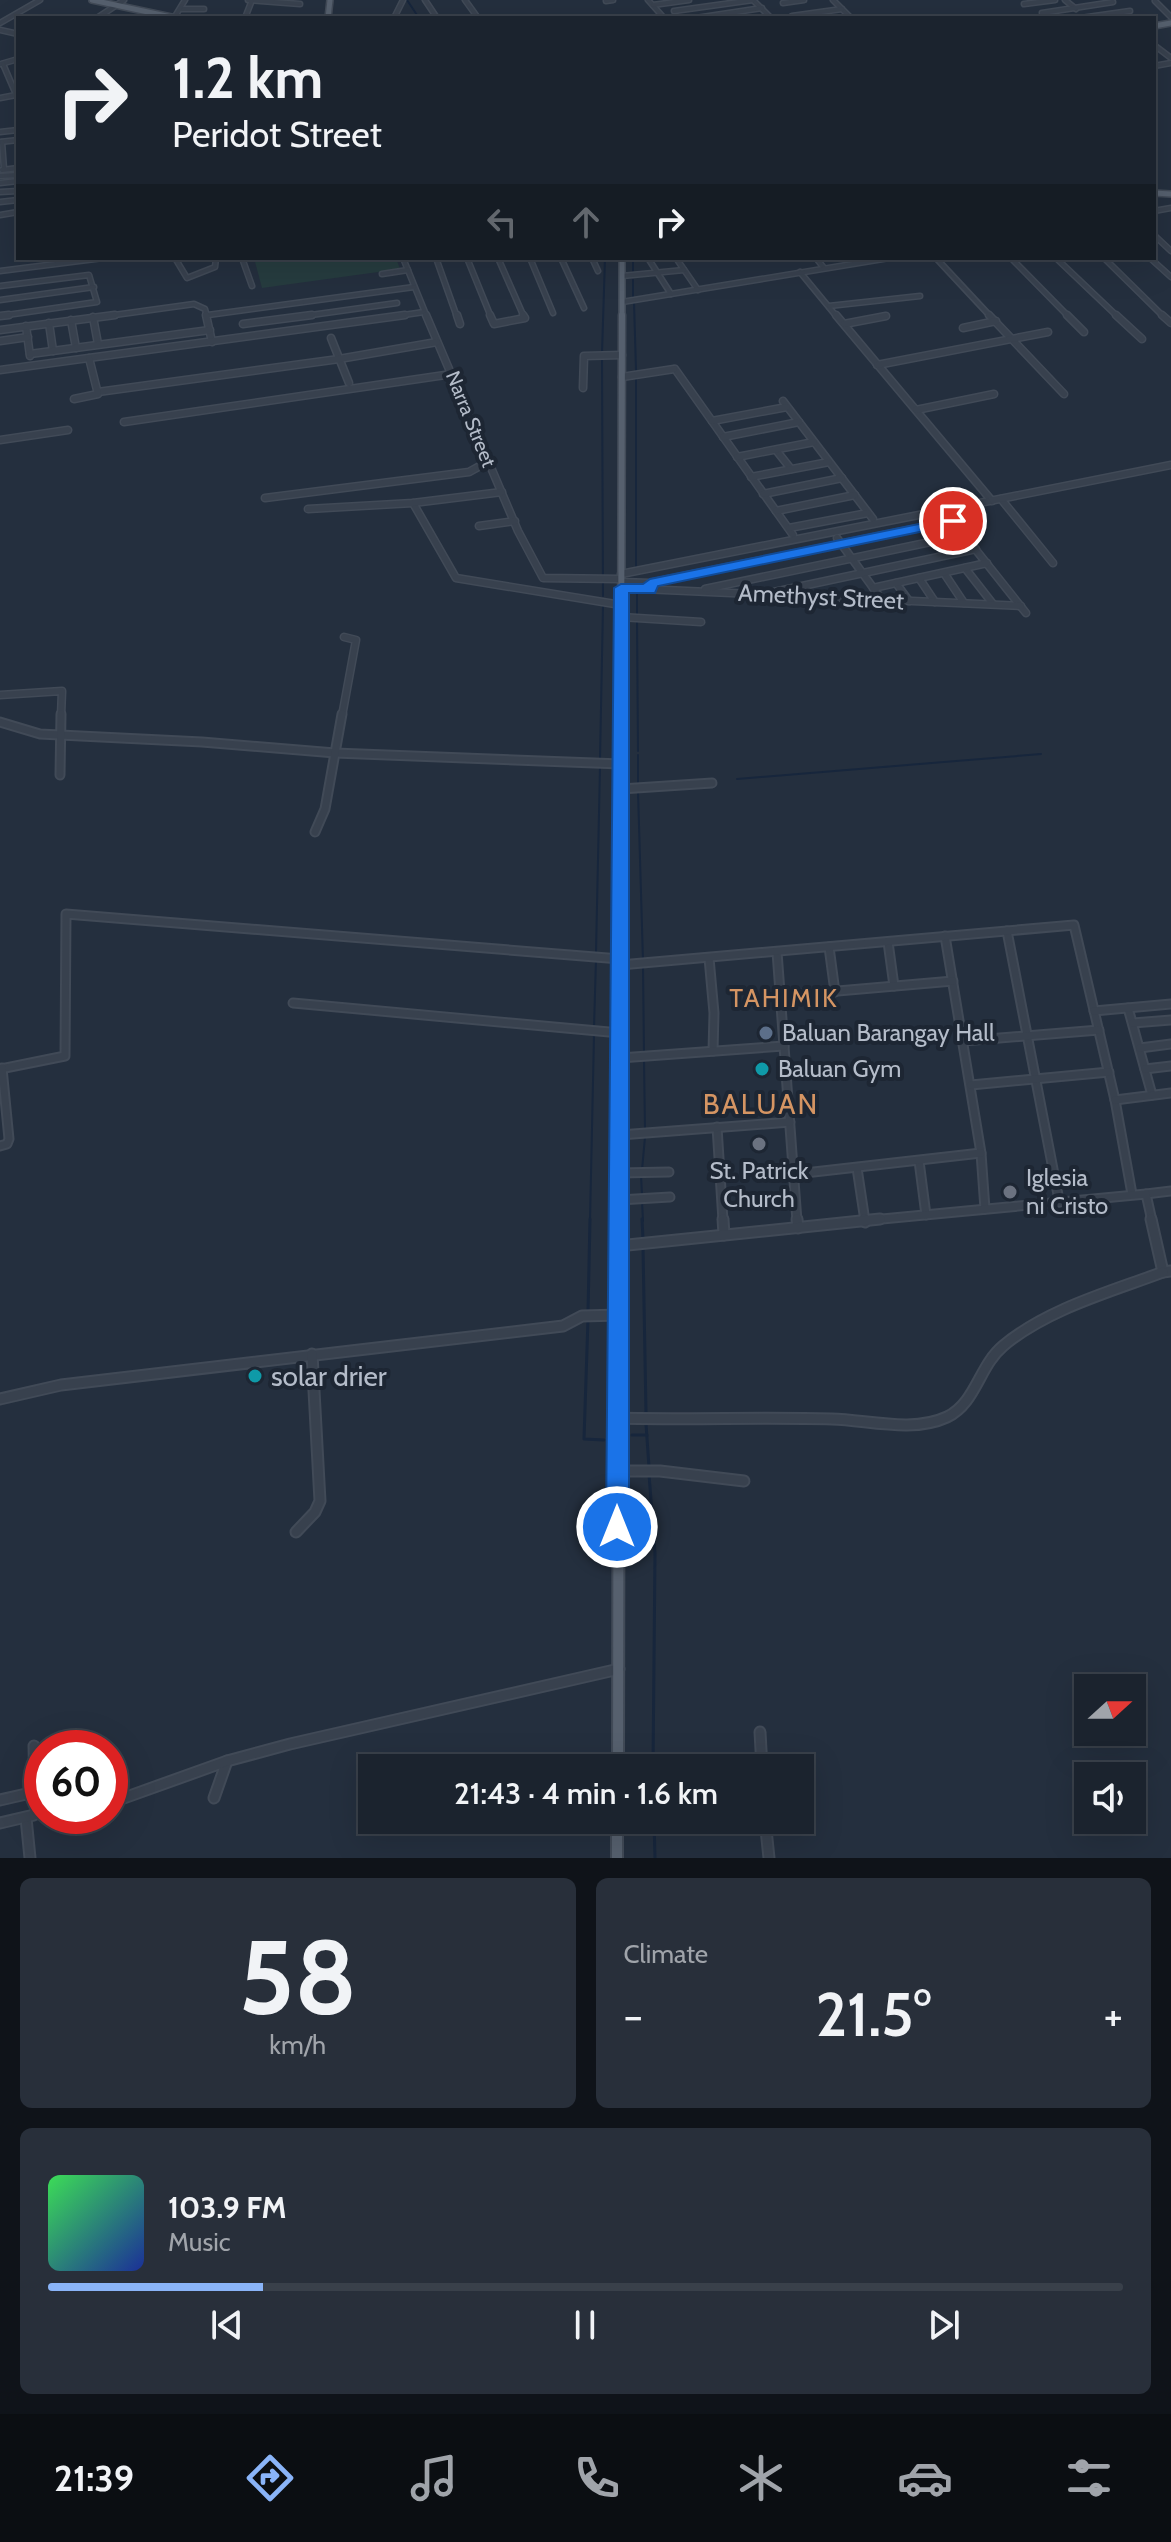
<!DOCTYPE html>
<meta charset="utf-8">
<style>
:root{--surface:#1b232e;--page:#282f3a;--text:#f1f3f6;--muted:#a0a4aa;--line:#39404a;--accent:#8ab4f8}
body{margin:0;font-family:Cabin,sans-serif;background:var(--page);color:var(--text);height:100vh;display:flex;flex-direction:column;font-size:30px;white-space:nowrap}
*{box-sizing:border-box;margin:0}
p{font-size:26px;color:var(--muted)}
.icon{flex:none;width:44px;height:44px;fill:none;stroke:currentColor;stroke-width:2;stroke-linecap:round;stroke-linejoin:round}
.map{position:relative;height:1858px;overflow:hidden}
.details{display:flex;flex-direction:column;gap:20px;padding:20px;background:#0f1319;flex:1}
.details>*{flex:none}
.top-card{position:absolute;left:16px;top:16px;width:1140px;height:244px;border-radius:0px;box-shadow:0 8px 32px #0002,0 0 0 2px var(--line);background:#1b232e;color:var(--text);overflow:hidden}
.needle{width:52px;rotate:69deg}
.tools{position:absolute;left:1074px;top:1674px;display:grid;gap:16px}
.tools a{display:grid;place-items:center;width:72px;height:72px;border-radius:0px;background:var(--surface);box-shadow:0 8px 32px #0002,0 0 0 2px var(--line);font-size:40px}
.speed{position:absolute;left:24px;top:1730px;display:flex;gap:16px;font-size:40px;font-weight:700;text-align:center}
.speed>*{display:grid;place-content:center;width:104px;height:104px;border-radius:50%;background:var(--surface);box-shadow:0 8px 32px #0002,0 0 0 2px var(--line);line-height:1}
.speed .limit{border:12px solid #d22;background:#fff;color:#111}
.pin{position:absolute;display:grid;place-items:center;width:68px;height:68px;color:#fff;margin:-34px;border:4px solid #fff;border-radius:50%;box-shadow:0 2px 8px #0007}
.me{position:absolute;width:88px;margin:-44px;rotate:0deg;stroke-linejoin:round;filter:drop-shadow(0 0 6px #0008)}
.turn{display:flex;align-items:center;gap:28px;height:168px;padding:0 24px;font-size:36px}
.turn .icon{width:104px;height:104px;stroke-width:2.5}
.turn b{display:block;font-size:56px;line-height:68px}
.lanes{display:flex;align-items:center;height:76px;padding:0 24px;background:#0003;justify-content:center;gap:40px;direction:ltr}
.lanes .off{opacity:.35}
.big{font-size:60px;font-weight:600;line-height:1.1}
.details .card{flex:1;display:flex;flex-direction:column;justify-content:center;gap:12px;min-width:0;padding:0 28px;border-radius:12px;background:var(--page)}
.details .dial{align-items:center;gap:0}
.dial b{font-size:104px;line-height:1}
.song{display:flex;align-items:center;gap:24px}
.cover{width:96px;height:96px;border-radius:12px;background:linear-gradient(135deg,hsl(130 70% 55%),hsl(230 70% 35%))}
.played{height:8px;border-radius:4px;background:linear-gradient(90deg,var(--accent) 20%,var(--line) 20%)}
.keys{display:flex;justify-content:space-around;direction:ltr}
.heat{display:flex;justify-content:space-between;align-items:center;font-size:44px;direction:ltr}
.details .tiles{flex:1;display:grid;gap:20px;grid-template-columns:1fr 1fr}
.card:last-child{grid-column:span 2}
.trip{position:absolute;left:358px;top:1754px;width:456px;height:80px;border-radius:0px;background:var(--surface);box-shadow:0 8px 32px #0002,0 0 0 2px var(--line);font-weight:600;line-height:80px;text-align:center}
.dock{display:flex;height:128px;justify-content:space-around;align-items:center;background:#0b0e12;color:var(--muted)}
.dock .icon{width:56px;height:56px}
.dock .on{color:var(--accent)}
.dock b{font-size:36px;color:var(--text)}
.map>svg:first-child{display:block}
.green{fill:#263c3f}
.lines{fill:none;stroke-linecap:round;stroke-linejoin:round}
.stream-far1{stroke:#17263c;stroke-width:2}
.stream{stroke:#17263c;stroke-width:3}
.minor-far3-casing{stroke:#414a57;stroke-width:7}
.minor-far2-casing{stroke:#414a57;stroke-width:9}
.minor-far1-casing{stroke:#414a57;stroke-width:11}
.minor-casing{stroke:#414a57;stroke-width:13}
.major-far3-casing{stroke:#414a57;stroke-width:8}
.major-far2-casing{stroke:#414a57;stroke-width:9}
.major-far1-casing{stroke:#414a57;stroke-width:12}
.major-casing{stroke:#414a57;stroke-width:14}
.minor-far3{stroke:#38414e;stroke-width:4}
.minor-far2{stroke:#38414e;stroke-width:6}
.minor-far1{stroke:#38414e;stroke-width:7}
.minor{stroke:#38414e;stroke-width:9}
.major-far3{stroke:#56606e;stroke-width:5}
.major-far2{stroke:#56606e;stroke-width:6}
.major-far1{stroke:#56606e;stroke-width:8}
.major{stroke:#56606e;stroke-width:10}
.route{fill:#1a73e8;stroke:#114b97;stroke-width:2}
.service-dot{fill:#5c6f8a;stroke:#1d2633;stroke-width:3}
.culture-dot{fill:#0f9aa8;stroke:#1d2633;stroke-width:3}
.worship-dot{fill:#6b7280;stroke:#1d2633;stroke-width:3}
.labels{text-anchor:middle;stroke-width:8;stroke-linejoin:round;paint-order:stroke}
.far-street-label{font-size:20px;fill:#b4bcc9;stroke:#1d2633}
.street-label{font-size:24px;fill:#b4bcc9;stroke:#1d2633}
.poi-label{font-size:24px;fill:#b4bcc9;stroke:#1d2633;text-anchor:start}
.neighbourhood-label{font-size:26px;letter-spacing:2px;fill:#d59563;stroke:#1d2633}
.quarter-label{font-size:28px;letter-spacing:2px;fill:#d59563;stroke:#1d2633}
.near-poi-label{font-size:28px;fill:#b4bcc9;stroke:#1d2633;text-anchor:start}
</style>
<div class="map">
<svg width="1171" height="1858" viewBox="0 0 1171 1858">
<rect width="100%" height="100%" fill="#242f3e"/>
<polygon class="green" points="254,258 396,258 400,269 262,288"/>
<g class="lines">
<g class="stream-far1">
<polyline points="407,0 419,18"/>
<polyline points="633,258 633,271"/>
<polyline points="633,280 633,298"/>
<polyline points="634,302 636,370"/>
<polyline points="602,353 605,258"/>
<polyline points="602,359 603,596"/>
<polyline points="636,379 636,570"/>
<polyline points="637,592 637,616"/>
<polyline points="637,620 638,751"/>
<polyline points="638,755 638,785"/>
<polyline points="600,759 603,606"/>
<polyline points="737,779 1041,754"/>
<polyline points="638,791 643,961"/>
<polyline points="596,952 600,767"/>
<polyline points="643,967 644,1053"/>
<polyline points="594,1028 596,959"/>
<polyline points="644,1060 645,1130"/>
<polyline points="642,1170 645,1137"/>
<polyline points="641,1176 642,1195"/>
<polyline points="642,1201 643,1221"/>
<polyline points="590,1221 594,1035"/>
</g>
<g class="stream">
<polyline points="642,1219 643,1239"/>
<polyline points="643,1247 646,1413"/>
<polyline points="588,1312 590,1219"/>
<polyline points="588,1319 584,1439 604,1440"/>
<polyline points="646,1424 649,1467"/>
<polyline points="632,1435 647,1435"/>
<polyline points="649,1474 655,1553 653,1768"/>
<polyline points="654,1820 655,1858"/>
</g>
<defs>
<g id="minor-far3">
<polyline points="248,0 300,4"/>
<polyline points="425,0 437,18"/>
<polyline points="465,0 478,18"/>
<polyline points="648,0 664,18"/>
<polyline points="753,0 771,18"/>
<polyline points="833,0 851,18"/>
<polyline points="1065,0 1076,9"/>
<polyline points="606,1 613,0"/>
<polyline points="1155,1 1171,17"/>
<polyline points="783,3 804,0"/>
<polyline points="1024,4 1055,0"/>
<polyline points="653,5 689,0"/>
<polyline points="182,9 204,9"/>
<polyline points="674,11 753,0"/>
<polyline points="1042,13 1113,2"/>
<polyline points="792,16 842,9"/>
<polyline points="97,18 124,0"/>
<polyline points="174,18 185,0"/>
<polyline points="245,18 252,0"/>
<polyline points="394,18 403,0"/>
<polyline points="696,18 762,8"/>
<polyline points="1081,18 1130,11"/>
<polyline points="0,23 40,0"/>
<polyline points="0,30 18,34"/>
<polyline points="1154,45 1171,58"/>
<polyline points="1,64 18,59"/>
<polyline points="3,64 18,99"/>
<polyline points="1154,66 1171,63"/>
<polyline points="0,98 16,95"/>
<polyline points="0,132 18,130"/>
<polyline points="0,142 18,140"/>
<polyline points="2,142 4,169"/>
<polyline points="2,170 18,168"/>
<polyline points="0,176 18,175"/>
<polyline points="0,183 18,181"/>
<polyline points="0,192 18,191"/>
<polyline points="0,202 18,200"/>
<polyline points="1154,211 1171,208"/>
<polyline points="0,215 18,212"/>
<polyline points="1154,235 1171,251"/>
<polyline points="175,258 187,278 215,267 216,258"/>
<polyline points="242,258 252,286"/>
<polyline points="403,258 427,317"/>
<polyline points="436,258 457,317"/>
<polyline points="467,258 491,317"/>
<polyline points="498,258 524,317"/>
<polyline points="530,258 553,313"/>
<polyline points="561,258 584,308"/>
<polyline points="592,258 598,271"/>
<polyline points="648,258 671,294"/>
<polyline points="676,258 698,290"/>
<polyline points="816,258 824,268"/>
<polyline points="936,258 991,317"/>
<polyline points="1011,258 1069,317"/>
<polyline points="1056,258 1118,317"/>
<polyline points="1104,258 1164,317"/>
<polyline points="1150,258 1171,277"/>
<polyline points="0,271 103,258"/>
<polyline points="800,272 837,317"/>
<polyline points="382,274 408,270"/>
<polyline points="622,276 684,270"/>
<polyline points="0,286 89,275 97,302 0,316"/>
<polyline points="0,300 94,287"/>
<polyline points="622,302 889,258"/>
<polyline points="829,306 920,296"/>
<polyline points="208,315 414,287"/>
<polyline points="100,317 194,304 205,309 207,317"/>
<polyline points="297,317 397,303"/>
<polyline points="390,317 424,312"/>
<polyline points="883,317 886,316"/>
</g>
<g id="minor-far2">
<polyline points="206,315 212,342"/>
<polyline points="426,315 518,531 543,578 621,579"/>
<polyline points="457,315 460,324"/>
<polyline points="490,315 494,324 525,318 523,315"/>
<polyline points="836,315 992,501"/>
<polyline points="989,315 1064,394"/>
<polyline points="1067,315 1084,332"/>
<polyline points="1116,315 1142,339"/>
<polyline points="1162,315 1171,323"/>
<polyline points="0,316 9,315"/>
<polyline points="93,317 98,344"/>
<polyline points="71,320 76,348"/>
<polyline points="49,323 53,351"/>
<polyline points="243,324 312,315"/>
<polyline points="844,324 886,316"/>
<polyline points="26,326 30,356"/>
<polyline points="963,328 996,321"/>
<polyline points="0,330 115,315"/>
<polyline points="331,338 349,383"/>
<polyline points="0,341 28,337"/>
<polyline points="30,354 210,330"/>
<polyline points="877,365 1048,332"/>
<polyline points="675,369 793,535"/>
<polyline points="0,370 405,315"/>
<polyline points="622,377 674,369"/>
<polyline points="583,388 584,356 622,355"/>
<polyline points="98,392 339,359 437,342"/>
<polyline points="74,399 98,394 89,358"/>
<polyline points="783,401 873,519"/>
<polyline points="916,410 994,394"/>
<polyline points="712,421 787,407"/>
<polyline points="124,422 452,374"/>
<polyline points="723,437 799,422"/>
<polyline points="0,440 68,430"/>
<polyline points="776,450 791,469"/>
<polyline points="737,457 814,442"/>
<polyline points="751,477 829,462"/>
<polyline points="763,494 842,478"/>
<polyline points="265,498 469,472 489,461"/>
<polyline points="1001,499 1053,563"/>
<polyline points="413,503 456,578 621,605"/>
<polyline points="308,509 413,503 502,492"/>
<polyline points="776,511 855,495"/>
<polyline points="949,516 1026,613"/>
<polyline points="479,526 515,521"/>
<polyline points="789,528 868,513"/>
<polyline points="837,538 882,600"/>
<polyline points="965,568 993,604"/>
<polyline points="944,573 964,603"/>
<polyline points="621,574 1171,465"/>
<polyline points="919,578 935,602"/>
<polyline points="621,582 650,583 953,521"/>
<polyline points="896,583 909,601"/>
<polyline points="621,588 1021,606"/>
<polyline points="873,588 987,563"/>
<polyline points="705,589 964,535"/>
<polyline points="774,592 976,549"/>
<polyline points="621,617 701,622"/>
<polyline points="0,695 62,691 61,716"/>
<polyline points="342,716 356,640 344,637"/>
</g>
<g id="minor-far1">
<polyline points="0,722 40,734 202,742 335,753 621,764"/>
<polyline points="60,775 61,714"/>
<polyline points="621,789 712,783"/>
<polyline points="315,832 325,809 342,714"/>
<polyline points="1007,931 1059,1200"/>
<polyline points="945,936 981,1153 985,1209"/>
<polyline points="888,942 894,986"/>
<polyline points="829,947 835,992"/>
<polyline points="777,952 797,1221"/>
<polyline points="709,958 714,1013 713,1051"/>
<polyline points="620,965 1074,925 1115,1100 1132,1194"/>
<polyline points="780,996 953,981"/>
<polyline points="293,1003 620,1033"/>
<polyline points="1128,1008 1152,1095"/>
<polyline points="1094,1011 1171,1004"/>
<polyline points="1133,1023 1171,1020"/>
<polyline points="963,1041 1099,1030"/>
<polyline points="1140,1048 1171,1044"/>
<polyline points="620,1058 784,1046"/>
<polyline points="0,1069 65,1056 66,914 620,959"/>
<polyline points="1145,1069 1171,1066"/>
<polyline points="971,1085 1109,1072"/>
<polyline points="1115,1100 1171,1093"/>
<polyline points="717,1127 723,1221"/>
<polyline points="620,1135 790,1122"/>
<polyline points="0,1146 7,1144 9,1139 2,1068"/>
<polyline points="919,1161 926,1215"/>
<polyline points="857,1168 865,1221"/>
<polyline points="619,1173 669,1172"/>
<polyline points="796,1174 981,1153"/>
<polyline points="1146,1194 1171,1191"/>
<polyline points="619,1200 670,1197"/>
<polyline points="861,1221 1146,1194 1152,1221"/>
</g>
<g id="minor">
<polyline points="723,1219 724,1235"/>
<polyline points="797,1219 798,1228"/>
<polyline points="864,1219 865,1222"/>
<polyline points="1151,1219 1163,1272 1171,1271"/>
<polyline points="618,1246 880,1219"/>
<polyline points="0,1399 61,1385 563,1326 582,1316 619,1315"/>
<path d="M618 1418C689 1420 761 1417 832 1419 868 1420 913 1433 947 1417 976 1403 979 1366 1003 1346 1047 1309 1110 1292 1163 1272"/>
<polyline points="617,1471 660,1471 744,1481"/>
<polyline points="296,1532 315,1512 320,1501 312,1354"/>
<polyline points="760,1732 762,1768"/>
<polyline points="214,1798 227,1761"/>
<polyline points="0,1800 35,1792 34,1746"/>
<polyline points="110,1803 227,1761 290,1744 619,1669"/>
<polyline points="26,1818 30,1858"/>
<polyline points="765,1820 769,1858"/>
<polyline points="0,1823 34,1815 41,1801 35,1792"/>
</g>
<g id="major-far3">
<polyline points="92,0 176,18"/>
<polyline points="328,18 330,0"/>
<polyline points="1154,26 1171,23"/>
<polyline points="1154,193 1171,194"/>
<polyline points="622,317 622,258"/>
</g>
<polyline id="major-far2" points="621,716 622,315"/>
<polyline id="major-far1" points="619,1221 621,714"/>
<g id="major">
<polyline points="618,1768 619,1219"/>
<polyline points="617,1820 617,1858"/>
</g>
</defs>
<use href="#minor-far3" class="minor-far3-casing"/>
<use href="#minor-far2" class="minor-far2-casing"/>
<use href="#minor-far1" class="minor-far1-casing"/>
<use href="#minor" class="minor-casing"/>
<use href="#major-far3" class="major-far3-casing"/>
<use href="#major-far2" class="major-far2-casing"/>
<use href="#major-far1" class="major-far1-casing"/>
<use href="#major" class="major-casing"/>
<use href="#minor-far3" class="minor-far3"/>
<use href="#minor-far2" class="minor-far2"/>
<use href="#minor-far1" class="minor-far1"/>
<use href="#minor" class="minor"/>
<use href="#major-far3" class="major-far3"/>
<use href="#major-far2" class="major-far2"/>
<use href="#major-far1" class="major-far1"/>
<use href="#major" class="major"/>
</g>
<polygon class="route" points="953,517 961,521 958,524 658,586 655,593 629,593 629,1527 626,1535 617,1538 609,1535 606,1527 614,588 621,584 643,584 650,579"/>
<circle class="service-dot" cx="766" cy="1033" r="8"/>
<g class="culture-dot">
<circle cx="762" cy="1069" r="8"/>
<circle cx="255" cy="1376" r="8"/>
</g>
<g class="worship-dot">
<circle cx="759" cy="1144" r="8"/>
<circle cx="1010" cy="1192" r="8"/>
</g>
<g class="labels">
<g class="far-street-label">
<text transform="translate(471 419) rotate(68)" y="7">Narra Street</text>
</g>
<g class="street-label">
<text transform="translate(821 597) rotate(3)" y="8">Amethyst Street</text>
</g>
<g class="poi-label">
<text x="782" y="1041">Baluan Barangay Hall</text>
<text x="778" y="1077">Baluan Gym</text>
<text x="759" y="1179" text-anchor="middle">St. Patrick<tspan x="759" dy="28">Church</tspan></text>
<text x="1026" y="1186">Iglesia<tspan x="1026" dy="28">ni Cristo</tspan></text>
</g>
<g class="neighbourhood-label">
<text x="784" y="1007">TAHIMIK</text>
</g>
<g class="quarter-label">
<text x="761" y="1114">BALUAN</text>
</g>
<g class="near-poi-label">
<text x="271" y="1386">solar drier</text>
</g>
</g>
</svg>
<div class="tools">
<a><svg class="needle" viewBox="-14 -14 28 28"><path d="M0-13l5 13h-10z" fill="#e53935"/><path d="M0 13l5-13h-10z" fill="#a0a4aa"/></svg></a>
<a><svg class="icon" aria-label="sound" viewBox="0 0 24 24"><path d="M4 9h4l5-4v14l-5-4H4zM17 9q2 3 0 6"/></svg></a>
</div>
<div class="speed"><div class="limit">60</div></div>
<div class="pin" style="left:953px;top:521px;background:#d93025"><svg class="icon" aria-label="arrive" viewBox="0 0 24 24"><path d="M6 21V4h12l-3 4 3 4H6"/></svg></div>
<svg class="me" style="left:617px;top:1527px" viewBox="-20 -20 40 40"><circle r="17" fill="#1a73e8" stroke="#fff" stroke-width="3"/><path d="M0-11L8 9 0 5-8 9z" fill="#fff"/></svg>
<div class="trip">21:43 · 4 min · 1.6 km</div>
<div class="top-card">
<div class="turn"><svg class="icon" aria-label="right" viewBox="0 0 24 24"><path d="M7 20v-9h11M14 6l5 5-5 5"/></svg><div><b>1.2 km</b>Peridot Street</div></div>
<div class="lanes"><svg class="icon off" aria-label="left" viewBox="0 0 24 24"><path d="M17 20v-9H6M10 6l-5 5 5 5"/></svg><svg class="icon off" aria-label="ahead" viewBox="0 0 24 24"><path d="M12 20V5M6 11l6-6 6 6"/></svg><svg class="icon" aria-label="right" viewBox="0 0 24 24"><path d="M7 20v-9h11M14 6l5 5-5 5"/></svg></div>
</div>
</div>
<section class="details">
<div class="tiles">
<div class="card dial"><b>58</b><p>km/h</p></div>
<div class="card"><p>Climate</p>
<div class="heat"><a>−</a><b class="big">21.5°</b><a>+</a></div>
</div>
<div class="card">
<div class="song"><i class="cover"></i><div><b>103.9 FM</b><p>Music</p></div></div>
<div class="played"></div>
<div class="keys"><svg class="icon" aria-label="previous" viewBox="0 0 24 24"><path d="M18 5L8 12l10 7zM5 5v14"/></svg><svg class="icon" aria-label="pause" viewBox="0 0 24 24"><path d="M8 5v14M16 5v14"/></svg><svg class="icon" aria-label="next" viewBox="0 0 24 24"><path d="M6 5l10 7-10 7zM19 5v14"/></svg></div>
</div>
</div>
</section>
<nav class="dock">
<b>21:39</b>
<svg class="icon on" aria-label="directions" viewBox="0 0 24 24"><path d="M12 3l9 9-9 9-9-9zM9 14v-3h6M13 9l2 2-2 2"/></svg>
<svg class="icon" aria-label="music" viewBox="0 0 24 24"><path d="M9 18V5l10-2v13"/><circle cx="6" cy="18" r="3"/><circle cx="16" cy="16" r="3"/></svg>
<svg class="icon" aria-label="phone" viewBox="0 0 24 24"><path d="M5 4h4l2 5-3 2q2 4 5 5l2-3 5 2v4C11 20 4 13 5 4z"/></svg>
<svg class="icon" aria-label="climate" viewBox="0 0 24 24"><path d="M12 3v18M4 7l16 10M4 17L20 7"/></svg>
<svg class="icon" aria-label="car" viewBox="0 0 24 24"><path d="M5 17H2v-5l4-1 3-4h7l3 4 3 1v5h-3M9 17h6M6 11h13"/><circle cx="7" cy="17" r="2"/><circle cx="17" cy="17" r="2"/></svg>
<svg class="icon" aria-label="filters" viewBox="0 0 24 24"><path d="M4 7h16M4 17h16"/><circle cx="9" cy="7" r="2"/><circle cx="15" cy="17" r="2"/></svg>
</nav>
